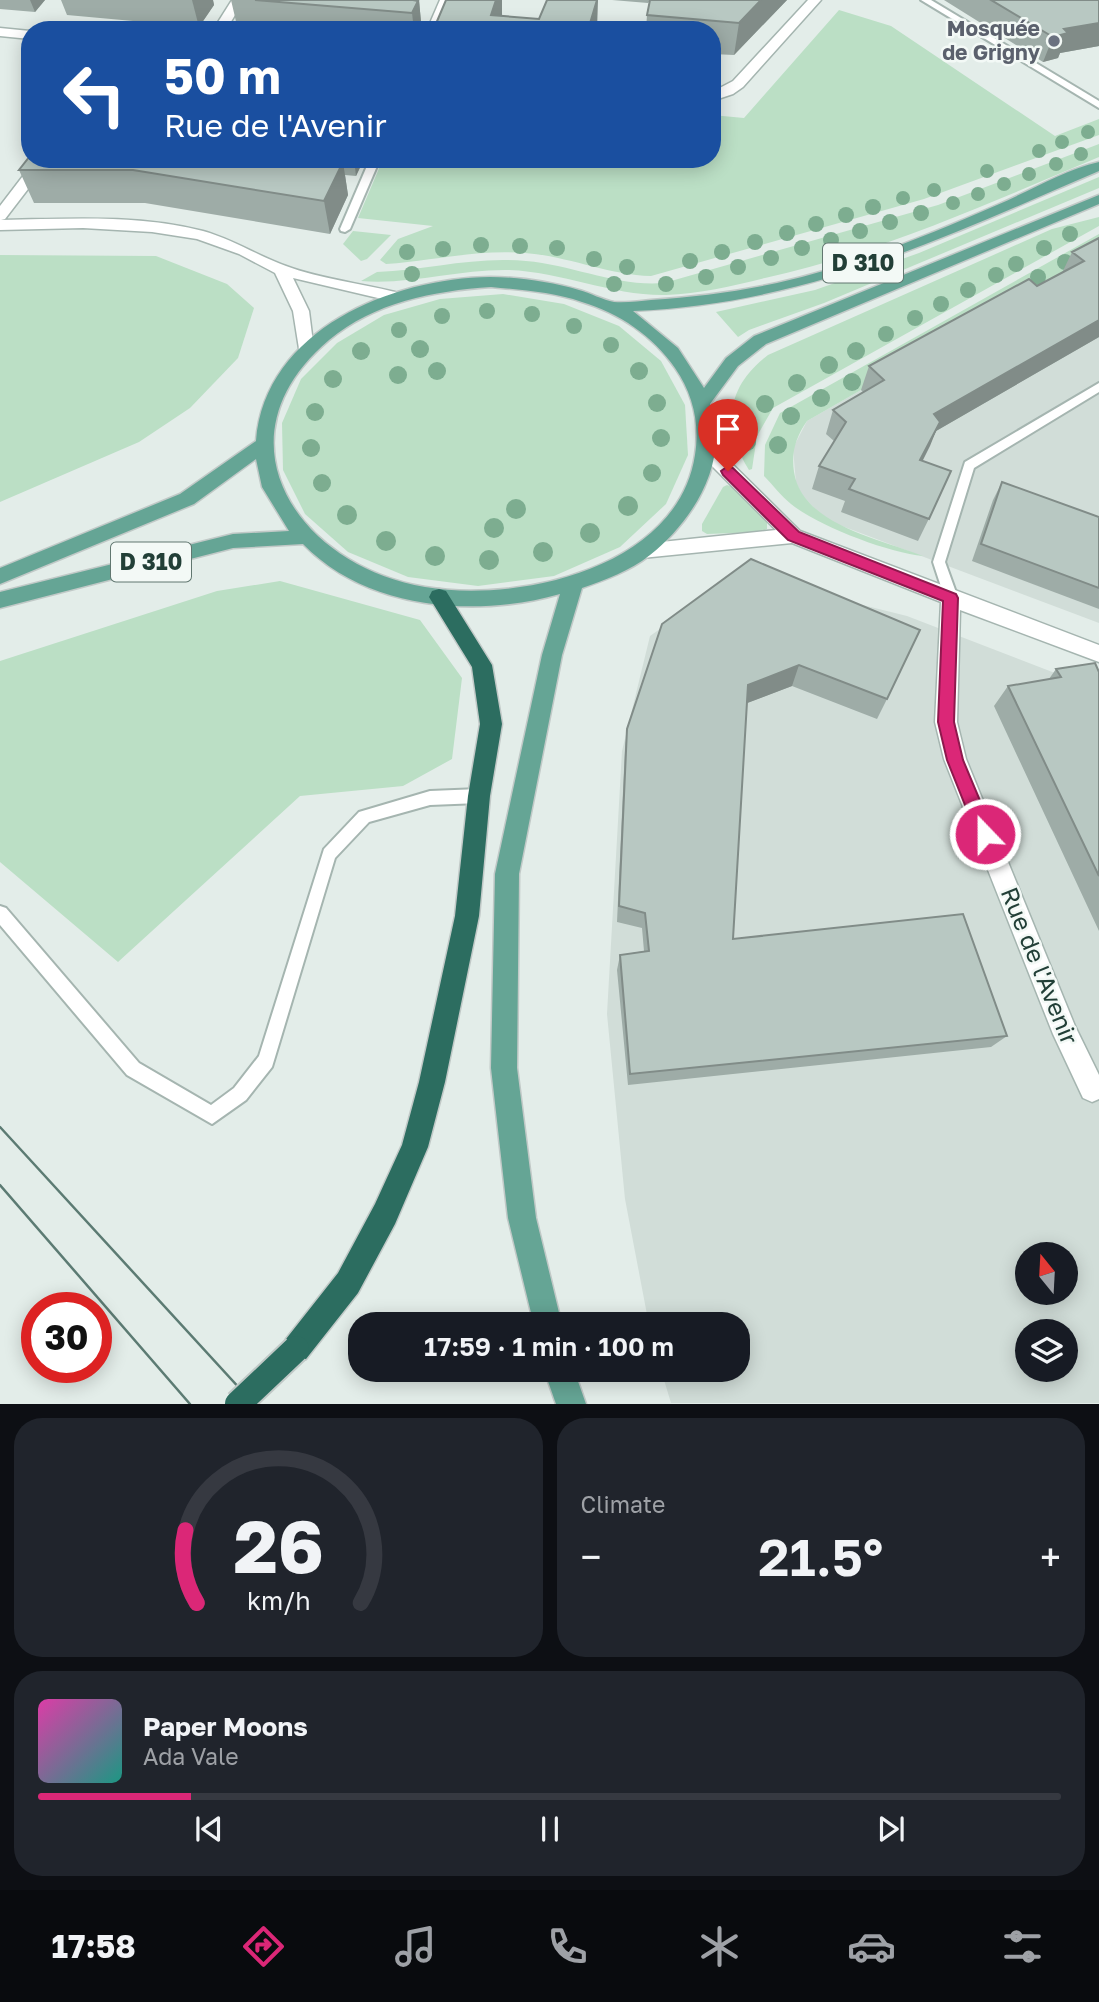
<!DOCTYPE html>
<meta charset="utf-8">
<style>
:root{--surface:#171b24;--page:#20242c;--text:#f1f3f6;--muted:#9ea1a6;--line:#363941;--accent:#db2777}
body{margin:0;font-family:"Golos Text",sans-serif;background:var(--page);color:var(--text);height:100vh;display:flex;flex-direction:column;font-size:26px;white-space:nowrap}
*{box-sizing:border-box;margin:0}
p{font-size:23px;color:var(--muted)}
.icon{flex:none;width:38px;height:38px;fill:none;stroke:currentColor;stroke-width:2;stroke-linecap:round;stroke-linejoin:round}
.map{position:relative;height:1404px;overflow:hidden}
.drawer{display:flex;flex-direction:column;gap:14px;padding:14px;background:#0d0f14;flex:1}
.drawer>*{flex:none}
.top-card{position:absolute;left:21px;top:21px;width:700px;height:147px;border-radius:28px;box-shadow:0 4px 18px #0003;background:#1a4fa0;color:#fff;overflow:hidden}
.needle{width:46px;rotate:342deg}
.controls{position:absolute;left:1015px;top:1242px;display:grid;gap:14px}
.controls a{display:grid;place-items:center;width:63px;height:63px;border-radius:50%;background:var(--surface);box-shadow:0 4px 18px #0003;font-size:35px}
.speed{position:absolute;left:21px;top:1292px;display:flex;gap:14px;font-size:35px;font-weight:700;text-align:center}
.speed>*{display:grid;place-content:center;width:91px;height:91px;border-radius:50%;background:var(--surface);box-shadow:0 4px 18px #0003;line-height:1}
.speed .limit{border:10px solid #d22;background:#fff;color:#111}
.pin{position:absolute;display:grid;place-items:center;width:60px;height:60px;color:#fff;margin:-72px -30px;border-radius:50% 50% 50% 0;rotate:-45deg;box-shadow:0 0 7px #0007}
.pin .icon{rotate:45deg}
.me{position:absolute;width:77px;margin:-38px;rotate:338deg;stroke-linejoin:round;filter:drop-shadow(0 0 5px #0008)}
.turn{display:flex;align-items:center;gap:24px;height:147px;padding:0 28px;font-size:32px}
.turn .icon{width:91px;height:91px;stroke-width:2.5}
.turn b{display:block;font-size:49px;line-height:60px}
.big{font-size:52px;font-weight:600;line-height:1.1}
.drawer .tile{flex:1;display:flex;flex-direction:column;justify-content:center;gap:10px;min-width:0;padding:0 24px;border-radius:28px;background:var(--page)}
.drawer .dial{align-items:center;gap:0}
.dial svg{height:182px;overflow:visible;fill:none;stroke:var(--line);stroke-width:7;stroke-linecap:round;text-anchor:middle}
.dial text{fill:var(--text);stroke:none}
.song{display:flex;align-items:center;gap:21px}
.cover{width:84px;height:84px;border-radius:10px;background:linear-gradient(135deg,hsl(320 70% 55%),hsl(170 70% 35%))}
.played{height:7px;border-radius:4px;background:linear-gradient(90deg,var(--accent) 15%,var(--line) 15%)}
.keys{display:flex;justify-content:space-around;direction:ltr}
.heat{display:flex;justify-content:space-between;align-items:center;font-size:38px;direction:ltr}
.drawer .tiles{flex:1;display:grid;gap:14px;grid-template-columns:1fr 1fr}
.tile:last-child{grid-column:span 2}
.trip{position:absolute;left:348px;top:1312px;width:402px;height:70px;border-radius:28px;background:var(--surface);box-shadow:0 4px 18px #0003;font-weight:600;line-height:70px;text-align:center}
.dock{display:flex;height:112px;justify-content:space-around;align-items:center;background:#090b0e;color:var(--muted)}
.dock .icon{width:49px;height:49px}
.dock .current{color:var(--accent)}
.dock b{font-size:32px;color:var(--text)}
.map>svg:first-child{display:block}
.built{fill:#d1ddd8;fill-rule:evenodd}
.green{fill:#bbdfc5}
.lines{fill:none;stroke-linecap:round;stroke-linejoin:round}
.service-casing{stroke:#a5b5b0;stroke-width:4}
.minor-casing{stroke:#a5b5b0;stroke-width:3}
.primary-casing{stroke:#c1c9c7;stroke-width:3}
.motorway-casing{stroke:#c1c9c7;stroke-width:3}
.service{fill:#fff;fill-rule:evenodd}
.minor{fill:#fff;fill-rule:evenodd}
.primary{fill:#65a595;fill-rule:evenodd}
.motorway{fill:#2c6d60;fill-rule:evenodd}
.tram{stroke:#5c7b73;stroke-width:2.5}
.motorway-bridge-casing{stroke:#c1c9c7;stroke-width:30;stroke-linecap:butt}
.motorway-bridge{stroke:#2c6d60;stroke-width:26}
.tree{fill:#7dad90}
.wall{fill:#9eaca7}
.shaded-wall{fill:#818c88}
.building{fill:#b8c8c2;stroke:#818c88;stroke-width:2}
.route{fill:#db2777;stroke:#8e194d;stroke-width:2}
.worship-dot{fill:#6b7280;stroke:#f3f9f6;stroke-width:2.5}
.labels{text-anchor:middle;stroke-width:5;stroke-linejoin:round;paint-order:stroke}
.far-worship-label{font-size:21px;font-weight:bold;fill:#5b616d;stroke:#f3f9f6;text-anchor:end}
.shield{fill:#f3f9f6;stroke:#617770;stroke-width:2}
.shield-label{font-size:23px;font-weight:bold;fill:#223f37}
.street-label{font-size:24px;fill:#223f37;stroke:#f3f9f6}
</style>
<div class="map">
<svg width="1099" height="1404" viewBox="0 0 1099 1404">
<rect width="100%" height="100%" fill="#e3ede9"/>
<g class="built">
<polygon points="1099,256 1099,623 834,523 817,511 802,495 796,483 793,448 807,421 1009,305"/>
<path d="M738 574 907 616 1099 690V1403H671L661 1370H738V1325H649L625 1199 607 1014 622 751 650 636ZM1027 1255H1066V1293H1027ZM1027 1332H1066V1370H1027Z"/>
</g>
<g class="green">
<path d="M839 10 891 26 1055 136 1099 119V135L924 199 651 276C608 275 568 256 525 253 477 249 433 261 386 264L380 260 398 239 433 226 358 218 383 159H712V115L744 118Z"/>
<path d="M1099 144V157C989 203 882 252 765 278 733 286 699 294 666 295 612 296 563 272 509 270 459 269 411 285 361 281L377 272C427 270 475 256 526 261 573 265 617 287 664 283L938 205Z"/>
<polygon points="1099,177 1099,188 824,303 749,330 738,337 716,312 815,290 919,253"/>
<path d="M1099 217V226L773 408 757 436 752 469 749 470C721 426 727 386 768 355L1052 229Z"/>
<polygon points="353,231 391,235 367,259 361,261 343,244"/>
<path d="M1099 234V256L1009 305 807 421C796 437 791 452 794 472 802 525 881 539 923 556 889 553 818 526 791 504 781 496 773 485 764 476L765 445 780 413Z"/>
<polygon points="0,255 156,256 227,284 254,308 238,358 190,408 139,442 0,502"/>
<polygon points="503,294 564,304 619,326 661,361 685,405 688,455 666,504 620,547 554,576 478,586 408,577 348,552 305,514 283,470 282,423 301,379 337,343 384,315 440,299"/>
<polygon points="727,485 733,487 767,522 767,529 760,532 707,534 702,531 702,524 723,487"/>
<polygon points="280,581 420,620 462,678 452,759 403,786 300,796 118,962 0,862 0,661 217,591"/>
</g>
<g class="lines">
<defs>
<g id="service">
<polygon points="921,0 931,0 1099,101 1099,108"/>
<polygon points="370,159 380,159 350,229 345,232 341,231 340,229"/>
<polygon points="1099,383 1099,392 974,468 945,562 958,598 956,602 946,602 933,562 965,462"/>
<polygon points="479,789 484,791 486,796 484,801 479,803 430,805 369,822 335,858 272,1067 246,1100 212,1124 127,1075 0,925 0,906 6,908 139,1063 211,1105 234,1088 259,1056 324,849 359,812 430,791"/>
</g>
<g id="minor">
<polygon points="232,0 244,0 226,30 213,30"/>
<polygon points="440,0 452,0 439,30 427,30"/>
<polygon points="808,0 821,0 743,87 733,94 712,101 712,92 733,81"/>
<polygon points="0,28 30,31 30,39 0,36"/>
<path d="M36 159H51L5 219 1 220C67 219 137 214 203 231 232 239 258 256 286 266 320 279 360 283 395 292L403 297 395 302 293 278 309 311 314 351 312 355H300L293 311 275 273 239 254 197 239 152 232 83 228 0 230V206Z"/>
<polygon points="707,444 713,445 800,531 1099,645 1099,662 960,610 957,722 966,759 1075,1026 1099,1075 1099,1099 1092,1102 1083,1098 1053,1034 944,759 935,722 941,602 792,543 642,558 635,556 632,551 635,546 642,544 776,530 701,455 698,450 701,445"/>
</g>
<g id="primary">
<path d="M1099 162V171C943 238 807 304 633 311L678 348 704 388 726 358 754 336 1099 195V204L766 344 738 366 710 404C731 460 693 521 650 555 630 571 605 580 582 588L562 655 519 874 517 1068 536 1218 562 1325H534L508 1218 491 1068 495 874 542 655 560 594C476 618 367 610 303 544L233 548 0 608V592L233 534 289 531 262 487 256 459 194 504 0 584V568L180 494 256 441C265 329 393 278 490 277 519 277 551 282 579 290 590 293 603 300 614 302 626 303 640 301 651 300 694 297 736 292 777 283 853 266 926 236 997 205 1030 191 1064 170 1099 162ZM491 287C522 290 553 292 582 302 619 313 653 336 675 368 693 394 700 424 695 455 678 568 519 603 425 587 298 566 212 439 329 340 375 302 433 291 491 287Z"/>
<polygon points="544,1370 574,1370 586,1404 556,1404"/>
</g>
<polygon id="motorway" points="439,589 446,591 492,665 502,724 490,796 479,916 445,1082 428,1147 395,1224 358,1293 306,1359 296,1363 286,1359 282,1349 286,1339 338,1273 375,1204 402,1145 419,1082 455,916 468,796 480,724 472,667 429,597 432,591"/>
</defs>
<use href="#service" class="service-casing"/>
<use href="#minor" class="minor-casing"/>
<use href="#primary" class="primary-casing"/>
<use href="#motorway" class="motorway-casing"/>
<use href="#service" class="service"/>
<use href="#minor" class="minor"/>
<use href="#primary" class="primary"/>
<use href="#motorway" class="motorway"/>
<g class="tram">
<polyline points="0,1127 254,1404"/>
<polyline points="0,1185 190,1404"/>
</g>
<defs>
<polyline id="motorway-bridge" points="238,1404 296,1349"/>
</defs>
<use href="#motorway-bridge" class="motorway-bridge-casing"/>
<use href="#motorway-bridge" class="motorway-bridge"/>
</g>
<g class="tree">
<circle cx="1088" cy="132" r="7"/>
<circle cx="1062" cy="142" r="7"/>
<circle cx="1039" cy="151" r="7"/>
<circle cx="1081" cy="154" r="7"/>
<circle cx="1056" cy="164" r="7"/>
<circle cx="987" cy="171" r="7"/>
<circle cx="1029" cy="174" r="7"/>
<circle cx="1004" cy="184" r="7"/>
<circle cx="934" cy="190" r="7"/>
<circle cx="978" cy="194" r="7"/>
<circle cx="903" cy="198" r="7"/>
<circle cx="953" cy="203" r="7"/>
<circle cx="873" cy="207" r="8"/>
<circle cx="921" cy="213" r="8"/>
<circle cx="846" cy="215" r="8"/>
<circle cx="890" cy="222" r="8"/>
<circle cx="816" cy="224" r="8"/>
<circle cx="860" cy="231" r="8"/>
<circle cx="787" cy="233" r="8"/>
<circle cx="1070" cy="234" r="8"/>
<circle cx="831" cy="240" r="8"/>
<circle cx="755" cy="242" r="8"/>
<circle cx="481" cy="245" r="8"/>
<circle cx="520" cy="246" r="8"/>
<circle cx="557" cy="248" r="8"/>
<circle cx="802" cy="248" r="8"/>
<circle cx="1044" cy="248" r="8"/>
<circle cx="443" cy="249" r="8"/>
<circle cx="407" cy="252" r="8"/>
<circle cx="722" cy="252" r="8"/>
<circle cx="771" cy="258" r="8"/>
<circle cx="594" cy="259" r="8"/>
<circle cx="690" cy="261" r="8"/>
<circle cx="1065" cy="262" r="8"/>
<circle cx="1016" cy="264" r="8"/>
<circle cx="627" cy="267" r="8"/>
<circle cx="738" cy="267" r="8"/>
<circle cx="412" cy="274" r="8"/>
<circle cx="996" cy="275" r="8"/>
<circle cx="706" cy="277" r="8"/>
<circle cx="1038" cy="277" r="8"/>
<circle cx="614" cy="284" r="8"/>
<circle cx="666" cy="284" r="8"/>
<circle cx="968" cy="290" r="8"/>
<circle cx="941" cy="304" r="8"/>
<circle cx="487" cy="311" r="8"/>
<circle cx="532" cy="314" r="8"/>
<circle cx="442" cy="316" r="8"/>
<circle cx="915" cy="318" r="8"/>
<circle cx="574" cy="326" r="8"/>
<circle cx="399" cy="330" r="8"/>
<circle cx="886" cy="334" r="8"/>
<circle cx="611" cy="345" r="8"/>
<circle cx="420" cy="349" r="9"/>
<circle cx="361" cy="351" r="9"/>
<circle cx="856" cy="351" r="9"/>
<circle cx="829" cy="365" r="9"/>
<circle cx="437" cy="371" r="9"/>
<circle cx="639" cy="371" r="9"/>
<circle cx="398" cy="375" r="9"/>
<circle cx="333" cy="379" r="9"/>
<circle cx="852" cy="382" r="9"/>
<circle cx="797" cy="383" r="9"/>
<circle cx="821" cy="398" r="9"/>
<circle cx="657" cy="403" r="9"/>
<circle cx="765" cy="404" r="9"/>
<circle cx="315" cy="412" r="9"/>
<circle cx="791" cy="416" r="9"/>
<circle cx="661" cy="438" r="9"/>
<circle cx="747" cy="442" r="9"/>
<circle cx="778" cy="445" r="9"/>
<circle cx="311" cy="448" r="9"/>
<circle cx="652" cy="473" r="9"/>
<circle cx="322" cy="483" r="9"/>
<circle cx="628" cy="506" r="10"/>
<circle cx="516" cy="509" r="10"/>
<circle cx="347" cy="515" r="10"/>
<circle cx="494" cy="528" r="10"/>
<circle cx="590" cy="533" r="10"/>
<circle cx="386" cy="541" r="10"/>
<circle cx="543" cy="552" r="10"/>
<circle cx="435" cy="556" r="10"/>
<circle cx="489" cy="560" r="10"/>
</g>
<g class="wall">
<polygon points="0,0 45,0 35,12 0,9"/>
<polygon points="61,0 213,0 214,5 199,27 67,15"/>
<polygon points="231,0 419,0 421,22 420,25 421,30 238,30"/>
<polygon points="502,0 502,16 597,28 597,30 435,30 435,26"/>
<polygon points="612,0 787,0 734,55 712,54 712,30 646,30 647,15 650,1 648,3"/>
<polygon points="944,0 1099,0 1099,46 1060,53 1058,58 1043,62"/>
<polygon points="30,159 364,159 356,176 345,175 348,195 330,234 145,203 34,203 19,170"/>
<polygon points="1099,238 1099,337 936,431 922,461 941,494 918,541 841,512 845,501 812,489 819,466 834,441 826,434 833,410 863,392 861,390 869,366 1037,286 1062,273 1072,252"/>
<polygon points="1002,482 1099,517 1099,609 972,561 993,500"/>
<polygon points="751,559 887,699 877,719 792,686 747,703 733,939 1007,1036 991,1047 628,1085 617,970 620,955 644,951 642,928 617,922 625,748 627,729"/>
<polygon points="1056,669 1099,672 1099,931 994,706 1008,686 1049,679"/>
</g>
<g class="shaded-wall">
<polygon points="30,0 45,0 35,12"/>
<polygon points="192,0 213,0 214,5 199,27"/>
<polygon points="413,0 419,0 421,22 420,25 421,30 414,30 412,13"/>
<polygon points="496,0 502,0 502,17 491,15"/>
<polygon points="597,0 598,0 597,30 588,30"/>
<polygon points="761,0 787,0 734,55 739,23"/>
<polygon points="1099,23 1099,46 1060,53 1058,58 1043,62 1053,37 1064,29"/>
<polygon points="354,159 364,159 356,176"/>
<polygon points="343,162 348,195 330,234 324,201"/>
<polygon points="1099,320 1099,337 936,431 930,446 911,484 934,414"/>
<polygon points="799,665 792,686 742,705 748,685"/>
</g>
<g class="building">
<polygon points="255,0 413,0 418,1 412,13"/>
<polygon points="446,0 496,0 491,15 539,19 547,0 597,0 588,30 475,30 435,26"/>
<polygon points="650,0 761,0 739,23 647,15"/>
<polygon points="991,0 1099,0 1099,23 1064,29 1068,33 1053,37"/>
<polygon points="30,156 30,159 325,159 343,162 324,201 133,170 19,170"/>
<polygon points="1099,238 1099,320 934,414 940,422 920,460 951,471 929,519 849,489 855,479 819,466 846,422 833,410 884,380 869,366 1029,279 1037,286 1084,261 1072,252"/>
<polygon points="1002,482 1099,517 1099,588 981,544"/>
<polygon points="751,559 920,630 887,699 799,665 748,685 733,939 963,914 1007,1036 630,1074 620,955 649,951 645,913 619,906 627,729 662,624"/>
<polygon points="1095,663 1099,672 1099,876 1008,686 1061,677 1056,669"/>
</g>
<polygon class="route" points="728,466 733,468 799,532 956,594 958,598 954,722 963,760 994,834 991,840 985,842 979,840 947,760 938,722 943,601 788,540 723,475 721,471"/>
<circle class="worship-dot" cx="1054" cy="41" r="7"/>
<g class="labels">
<g class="far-worship-label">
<text x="1040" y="36">Mosquée<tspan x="1040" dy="24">de Grigny</tspan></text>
</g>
<g class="shield">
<rect x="823" y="243.5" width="80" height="39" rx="5"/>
<rect x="111" y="542.5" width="80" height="39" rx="5"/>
</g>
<g class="shield-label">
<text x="863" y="271">D 310</text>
<text x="151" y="570">D 310</text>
</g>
<g class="street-label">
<text transform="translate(1039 966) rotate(68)" y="8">Rue de l'Avenir</text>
</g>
</g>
</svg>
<div class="controls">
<a><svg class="needle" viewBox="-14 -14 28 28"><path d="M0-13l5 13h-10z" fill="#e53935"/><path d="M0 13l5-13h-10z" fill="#9ea1a6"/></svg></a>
<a><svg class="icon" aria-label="layers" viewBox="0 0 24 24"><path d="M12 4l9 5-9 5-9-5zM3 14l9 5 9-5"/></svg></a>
</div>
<div class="speed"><div class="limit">30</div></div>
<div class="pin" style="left:728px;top:471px;background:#d93025"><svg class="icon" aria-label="arrive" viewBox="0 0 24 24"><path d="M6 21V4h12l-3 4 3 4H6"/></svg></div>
<svg class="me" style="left:985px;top:834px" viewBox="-20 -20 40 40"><circle r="17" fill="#db2777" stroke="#fff" stroke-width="3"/><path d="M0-11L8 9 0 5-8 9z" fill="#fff"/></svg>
<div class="trip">17:59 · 1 min · 100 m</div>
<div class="top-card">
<div class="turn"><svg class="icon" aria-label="left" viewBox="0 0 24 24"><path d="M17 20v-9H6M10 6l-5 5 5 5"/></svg><div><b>50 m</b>Rue de l'Avenir</div></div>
</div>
</div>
<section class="drawer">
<div class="tiles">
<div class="tile dial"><svg viewBox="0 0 100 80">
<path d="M14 69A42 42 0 1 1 86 69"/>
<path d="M14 69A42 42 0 0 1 9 37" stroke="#db2777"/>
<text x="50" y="56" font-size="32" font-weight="700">26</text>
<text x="50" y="72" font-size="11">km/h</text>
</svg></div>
<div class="tile"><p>Climate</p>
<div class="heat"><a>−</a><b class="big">21.5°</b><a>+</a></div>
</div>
<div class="tile">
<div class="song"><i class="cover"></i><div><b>Paper Moons</b><p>Ada Vale</p></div></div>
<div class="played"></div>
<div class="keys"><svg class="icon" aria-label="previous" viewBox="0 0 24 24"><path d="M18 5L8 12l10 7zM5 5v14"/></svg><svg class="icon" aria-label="pause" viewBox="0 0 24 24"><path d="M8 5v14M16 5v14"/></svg><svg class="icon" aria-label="next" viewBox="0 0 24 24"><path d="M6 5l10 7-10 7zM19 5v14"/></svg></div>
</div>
</div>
</section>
<nav class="dock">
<b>17:58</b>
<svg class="icon current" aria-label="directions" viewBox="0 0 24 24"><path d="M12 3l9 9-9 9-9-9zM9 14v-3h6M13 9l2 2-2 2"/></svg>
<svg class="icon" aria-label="music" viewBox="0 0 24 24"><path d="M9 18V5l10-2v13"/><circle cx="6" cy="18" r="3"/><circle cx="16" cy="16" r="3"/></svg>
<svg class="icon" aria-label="phone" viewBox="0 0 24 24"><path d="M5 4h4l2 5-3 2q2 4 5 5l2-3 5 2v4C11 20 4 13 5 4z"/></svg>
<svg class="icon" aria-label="climate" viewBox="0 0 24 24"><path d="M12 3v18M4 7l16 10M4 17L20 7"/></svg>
<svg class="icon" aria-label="car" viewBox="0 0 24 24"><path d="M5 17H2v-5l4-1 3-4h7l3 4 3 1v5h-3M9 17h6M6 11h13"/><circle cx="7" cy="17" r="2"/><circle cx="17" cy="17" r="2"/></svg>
<svg class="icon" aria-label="filters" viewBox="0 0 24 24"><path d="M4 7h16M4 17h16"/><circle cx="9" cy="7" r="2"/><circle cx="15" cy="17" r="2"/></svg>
</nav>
